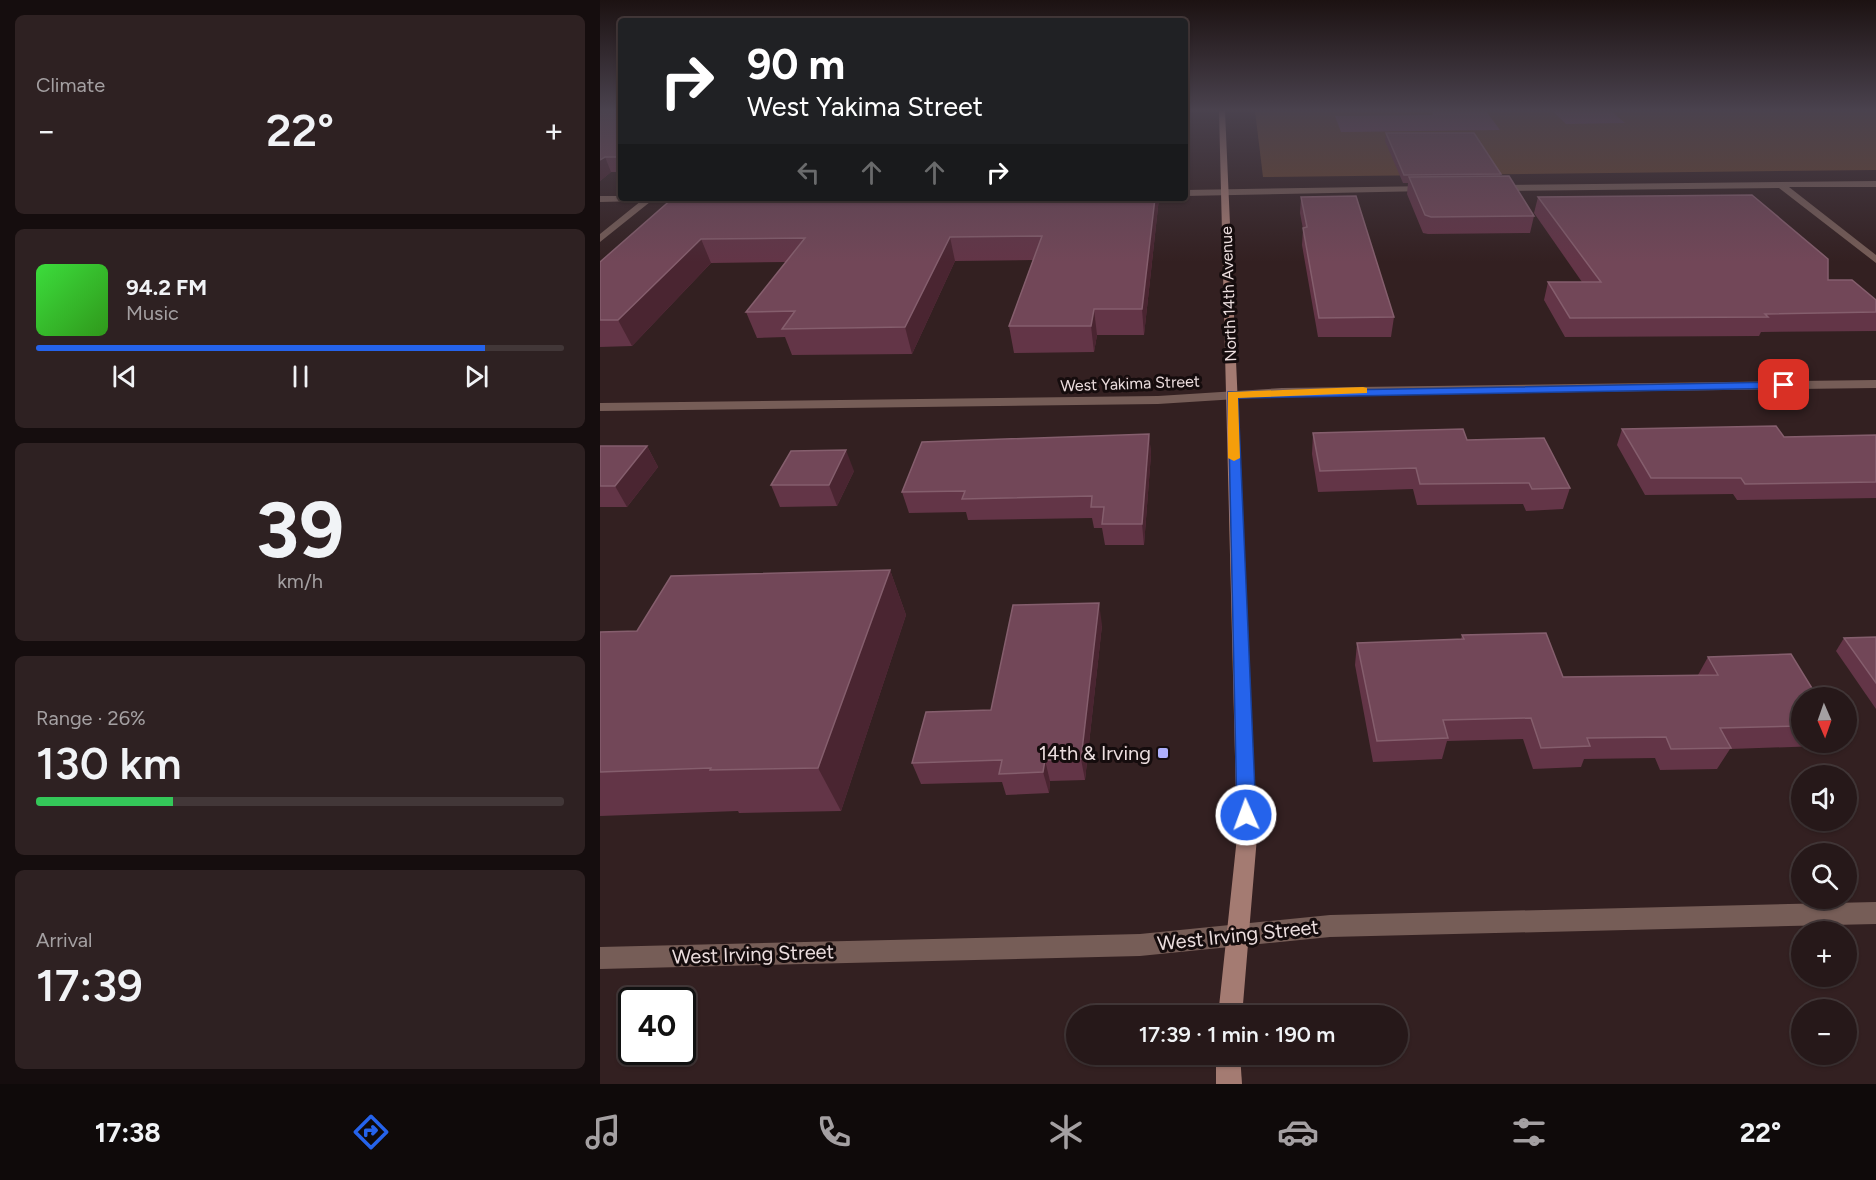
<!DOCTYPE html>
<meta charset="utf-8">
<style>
:root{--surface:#261819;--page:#2e2122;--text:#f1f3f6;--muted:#a4a0a2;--line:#423738;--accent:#2563eb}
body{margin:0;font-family:Figtree,sans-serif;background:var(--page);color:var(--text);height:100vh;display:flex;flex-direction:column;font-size:22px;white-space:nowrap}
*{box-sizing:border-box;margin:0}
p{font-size:20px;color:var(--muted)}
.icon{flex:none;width:33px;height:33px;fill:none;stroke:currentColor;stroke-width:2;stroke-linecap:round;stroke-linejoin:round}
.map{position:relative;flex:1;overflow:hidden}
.details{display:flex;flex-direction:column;gap:15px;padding:15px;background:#150d0e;width:600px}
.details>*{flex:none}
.top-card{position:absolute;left:18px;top:18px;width:570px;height:183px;border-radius:6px;box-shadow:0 2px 4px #0004,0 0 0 2px var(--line);background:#202124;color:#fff;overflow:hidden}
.needle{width:39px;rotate:178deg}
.controls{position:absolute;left:1191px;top:687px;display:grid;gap:12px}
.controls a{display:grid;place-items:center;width:66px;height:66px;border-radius:50%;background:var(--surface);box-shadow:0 2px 4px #0004,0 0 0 2px var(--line);font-size:30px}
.speed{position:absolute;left:18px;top:987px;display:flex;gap:12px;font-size:30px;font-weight:700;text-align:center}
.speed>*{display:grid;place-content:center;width:78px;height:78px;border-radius:50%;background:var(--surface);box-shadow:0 2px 4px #0004,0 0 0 2px var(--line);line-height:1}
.speed .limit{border:3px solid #111;border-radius:9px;background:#fff;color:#111}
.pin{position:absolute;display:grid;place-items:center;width:51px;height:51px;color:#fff;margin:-26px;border-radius:12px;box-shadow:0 3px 9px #0006}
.me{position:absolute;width:66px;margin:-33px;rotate:358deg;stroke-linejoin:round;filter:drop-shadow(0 0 4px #0008)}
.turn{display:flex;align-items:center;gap:21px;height:126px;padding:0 30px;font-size:27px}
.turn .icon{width:78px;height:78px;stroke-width:2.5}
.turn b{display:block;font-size:42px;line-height:51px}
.lanes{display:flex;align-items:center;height:57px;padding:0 30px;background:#0003;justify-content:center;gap:30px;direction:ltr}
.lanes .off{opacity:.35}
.big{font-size:45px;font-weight:600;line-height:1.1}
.details .widget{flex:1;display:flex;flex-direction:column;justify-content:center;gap:9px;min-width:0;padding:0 21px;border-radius:9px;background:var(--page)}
.details .dial{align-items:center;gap:0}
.dial b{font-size:78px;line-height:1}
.song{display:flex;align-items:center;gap:18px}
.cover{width:72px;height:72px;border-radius:9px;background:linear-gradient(135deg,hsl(120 70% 55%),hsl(110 70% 35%))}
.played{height:6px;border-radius:3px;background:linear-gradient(90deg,var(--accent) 85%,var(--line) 85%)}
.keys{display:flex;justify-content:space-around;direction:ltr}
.heat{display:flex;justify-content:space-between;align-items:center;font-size:33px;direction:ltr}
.charge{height:9px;border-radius:4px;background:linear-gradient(90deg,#34c759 26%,var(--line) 0)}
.trip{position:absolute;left:466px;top:1005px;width:342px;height:60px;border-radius:30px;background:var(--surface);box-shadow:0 2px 4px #0004,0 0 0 2px var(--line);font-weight:600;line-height:60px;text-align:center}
.tabs{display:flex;height:96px;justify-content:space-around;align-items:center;background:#0f0a0a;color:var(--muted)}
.tabs .icon{width:42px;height:42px}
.tabs .selected{color:var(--accent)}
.tabs b{font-size:27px;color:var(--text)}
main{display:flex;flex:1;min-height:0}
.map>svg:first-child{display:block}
.green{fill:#67432d}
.water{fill:#76496a}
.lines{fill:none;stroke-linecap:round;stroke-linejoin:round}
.street{fill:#765d57;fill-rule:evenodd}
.secondary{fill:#a47b72;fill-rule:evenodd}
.wall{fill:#633547}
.shaded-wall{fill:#4a2531}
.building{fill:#724758;stroke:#855e6d;stroke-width:1.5}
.route{fill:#2563eb;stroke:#184099;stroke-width:1.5}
.slow{fill:#f59e0b}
.poi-dot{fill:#adaffb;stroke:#150c0d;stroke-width:2}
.labels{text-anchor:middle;stroke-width:6;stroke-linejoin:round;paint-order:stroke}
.street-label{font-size:16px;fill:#ebddde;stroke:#150c0d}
.near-poi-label{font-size:20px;fill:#ebddde;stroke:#150c0d;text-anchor:end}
.near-street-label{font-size:20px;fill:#ebddde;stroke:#150c0d}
</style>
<main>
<section class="details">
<div class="widget"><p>Climate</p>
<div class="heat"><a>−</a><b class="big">22°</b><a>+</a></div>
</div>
<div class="widget">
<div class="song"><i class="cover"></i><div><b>94.2 FM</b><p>Music</p></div></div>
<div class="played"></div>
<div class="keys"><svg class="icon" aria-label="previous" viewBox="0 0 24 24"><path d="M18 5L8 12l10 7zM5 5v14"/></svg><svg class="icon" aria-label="pause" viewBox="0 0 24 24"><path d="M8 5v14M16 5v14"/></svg><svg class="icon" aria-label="next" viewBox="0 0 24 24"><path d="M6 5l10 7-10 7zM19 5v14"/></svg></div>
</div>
<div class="widget dial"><b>39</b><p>km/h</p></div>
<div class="widget"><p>Range · 26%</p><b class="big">130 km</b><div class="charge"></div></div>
<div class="widget"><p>Arrival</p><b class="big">17:39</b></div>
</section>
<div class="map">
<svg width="1276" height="1084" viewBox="0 0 1276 1084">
<rect width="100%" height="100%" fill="#332021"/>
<polygon class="green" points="655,111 1276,111 1276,170 663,177"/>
<g class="water">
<polygon points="831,111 886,111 900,130 741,132 735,116 833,115"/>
<polygon points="953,111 1011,111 1025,123 966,124"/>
</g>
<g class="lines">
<g class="street">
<polygon points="1276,181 1276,187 1189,187 1276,255 1276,263 1179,188 897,191 893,188 897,185"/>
<polygon points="831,186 831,190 828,191 585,196 585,190"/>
<polygon points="0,196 21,196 21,198 55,198 0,242 0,234 41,201 0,202"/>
<polygon points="1276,380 1276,388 682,396 558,404 0,411 0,403 558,396 682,388"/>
<polygon points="1276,902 1276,924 730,937 540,956 0,969 0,947 540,934 730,915"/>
</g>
<g class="secondary">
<polygon points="619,111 625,111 657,837 642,1016 618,1016 637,837"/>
<polygon points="616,1054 640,1054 642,1084 616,1084"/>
</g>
</g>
<g class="wall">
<polygon points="0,111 21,111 21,172 11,172 0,181"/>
<polygon points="786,133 901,174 900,176 934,216 930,233 828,234 823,233 807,194 808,183 803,183 785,141"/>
<polygon points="701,197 794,317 791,337 718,337 702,245 703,229 700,213"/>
<polygon points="938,197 1228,280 1276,300 1276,331 1161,332 1159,336 965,337 944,300 948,282 982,282 934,213"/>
<polygon points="73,198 559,198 544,335 497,335 494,352 414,353 409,326 433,260 355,261 312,354 192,355 185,337 157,338 146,312 186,262 111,263 32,346 0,347 0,262"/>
<polygon points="1022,429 1184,437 1276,435 1276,498 1137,500 1133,494 1045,495 1017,445"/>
<polygon points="713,433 867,440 970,488 963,509 926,511 923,504 817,505 813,489 718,492 712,454"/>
<polygon points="549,434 551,454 544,545 505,545 502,528 494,528 492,518 368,520 366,512 309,513 302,492"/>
<polygon points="0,446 47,446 58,467 27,507 0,507"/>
<polygon points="254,471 237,506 180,507 171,485"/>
<polygon points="290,570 306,615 241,811 139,813 138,811 0,816 0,632 37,631"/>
<polygon points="502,625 485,780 450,781 449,793 406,795 402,782 321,784 312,763 391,710"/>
<polygon points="862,635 963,677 1098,675 1108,657 1202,698 1202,742 1223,742 1220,746 1130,749 1117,769 1060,770 1055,758 984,759 981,767 933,769 923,739 847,741 842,759 773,762 755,665 757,643 861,639"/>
<polygon points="1276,637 1276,709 1236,651 1244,638"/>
</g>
<g class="shaded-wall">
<polygon points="21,153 21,169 16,157"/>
<polygon points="5,157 11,172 0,181 0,160"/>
<polygon points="555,198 559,198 544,335 542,309"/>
<polygon points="350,237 355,261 312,354 305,327"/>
<polygon points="101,239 111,263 32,346 18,320"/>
<polygon points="494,309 497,335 494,352 491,326"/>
<polygon points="549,434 551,454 544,545 542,524"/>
<polygon points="47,446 58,467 27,507 15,486"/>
<polygon points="246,450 254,471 237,506 229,485"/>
<polygon points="290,570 306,615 241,811 218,768"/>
<polygon points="499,603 502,625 485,780 481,759"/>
<polygon points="445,760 450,781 449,793 443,772"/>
</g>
<g class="building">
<polygon points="0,111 21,111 21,153 16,157 5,157 0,160"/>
<polygon points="786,133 874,133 901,174 804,175"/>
<polygon points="909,176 934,216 831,217 825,215 809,177"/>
<polygon points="1152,195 1228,259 1228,280 1252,280 1276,300 1276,312 1165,314 1168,317 970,318 948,282 1001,282 938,197"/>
<polygon points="756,196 794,317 719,318 703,228 707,227 701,197"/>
<polygon points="73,198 555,198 542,309 494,309 491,326 409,326 442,236 350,237 305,327 182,329 195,311 146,312 205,238 101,239 18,320 0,320 0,262"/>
<polygon points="1176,426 1184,437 1276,435 1276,482 1145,484 1141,478 1051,478 1022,429"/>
<polygon points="863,429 867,440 944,438 970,488 932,489 929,483 820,484 816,468 720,471 713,433"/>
<polygon points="549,434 542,524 502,524 504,507 491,507 492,496 362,499 365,491 302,492 322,442"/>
<polygon points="0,446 47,446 15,486 0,486"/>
<polygon points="246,450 229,485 171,485 191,451"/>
<polygon points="290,570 218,768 110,770 111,768 0,772 0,632 37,631 71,576"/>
<polygon points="499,603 481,759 445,760 443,772 399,774 402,760 312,763 326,712 391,710 413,605"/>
<polygon points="946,633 963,677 1118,675 1108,657 1191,654 1218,698 1202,698 1202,726 1120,728 1131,748 1071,749 1066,737 987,738 990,746 941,748 931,718 843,720 848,738 777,741 757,643 864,639 862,635"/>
<polygon points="1276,637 1276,683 1244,638"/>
</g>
<linearGradient id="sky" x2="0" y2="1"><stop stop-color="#1c1212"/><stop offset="0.42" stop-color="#4a424e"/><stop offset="1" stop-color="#4a424e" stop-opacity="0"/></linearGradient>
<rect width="1276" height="262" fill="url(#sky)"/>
<polygon class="route" points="1184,382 1187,383 1187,388 638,398 656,815 653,821 646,823 640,821 637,815 628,392"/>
<polygon class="slow" points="763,387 767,388 767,393 638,398 640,458 634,461 628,458 628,392"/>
<rect class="poi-dot" x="557" y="747" width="12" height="12" rx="3"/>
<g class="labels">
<g class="street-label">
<text transform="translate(628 294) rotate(-92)" y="6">North 14th Avenue</text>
<text transform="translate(530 383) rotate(-2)" y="6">West Yakima Street</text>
</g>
<g class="near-poi-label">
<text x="551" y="760">14th &amp; Irving</text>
</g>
<g class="near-street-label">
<text transform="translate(638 935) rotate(-6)" y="7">West Irving Street</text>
<text transform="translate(153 954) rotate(-2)" y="7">West Irving Street</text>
</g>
</g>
</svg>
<div class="controls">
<a><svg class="needle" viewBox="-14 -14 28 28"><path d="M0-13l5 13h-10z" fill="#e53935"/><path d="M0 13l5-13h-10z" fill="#a4a0a2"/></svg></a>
<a><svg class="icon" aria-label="sound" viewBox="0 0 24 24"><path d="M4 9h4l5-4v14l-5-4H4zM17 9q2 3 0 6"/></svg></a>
<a><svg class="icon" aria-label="search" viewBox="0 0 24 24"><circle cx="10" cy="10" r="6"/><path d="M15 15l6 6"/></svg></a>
<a>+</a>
<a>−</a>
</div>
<div class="speed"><div class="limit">40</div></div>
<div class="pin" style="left:1184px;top:385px;background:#d93025"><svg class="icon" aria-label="arrive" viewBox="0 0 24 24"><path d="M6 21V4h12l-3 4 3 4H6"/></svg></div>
<svg class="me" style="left:646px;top:815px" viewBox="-20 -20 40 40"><circle r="17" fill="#2563eb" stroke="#fff" stroke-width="3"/><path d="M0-11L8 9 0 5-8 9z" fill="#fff"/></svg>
<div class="trip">17:39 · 1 min · 190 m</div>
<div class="top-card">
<div class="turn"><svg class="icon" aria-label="right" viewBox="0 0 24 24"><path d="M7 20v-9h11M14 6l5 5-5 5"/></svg><div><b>90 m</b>West Yakima Street</div></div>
<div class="lanes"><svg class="icon off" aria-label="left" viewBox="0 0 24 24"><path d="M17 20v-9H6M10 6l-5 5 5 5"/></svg><svg class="icon off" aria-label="ahead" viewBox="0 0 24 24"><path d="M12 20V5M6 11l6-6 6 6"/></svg><svg class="icon off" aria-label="ahead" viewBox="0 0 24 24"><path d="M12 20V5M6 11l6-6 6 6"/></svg><svg class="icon" aria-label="right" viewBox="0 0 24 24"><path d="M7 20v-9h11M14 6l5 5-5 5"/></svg></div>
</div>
</div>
</main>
<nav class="tabs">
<b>17:38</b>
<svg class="icon selected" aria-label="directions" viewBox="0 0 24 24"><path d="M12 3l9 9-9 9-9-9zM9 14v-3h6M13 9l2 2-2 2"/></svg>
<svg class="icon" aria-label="music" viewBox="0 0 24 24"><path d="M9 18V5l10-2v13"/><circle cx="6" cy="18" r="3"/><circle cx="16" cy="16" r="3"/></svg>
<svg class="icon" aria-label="phone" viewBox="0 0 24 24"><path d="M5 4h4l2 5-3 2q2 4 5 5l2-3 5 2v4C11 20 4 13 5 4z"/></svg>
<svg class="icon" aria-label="climate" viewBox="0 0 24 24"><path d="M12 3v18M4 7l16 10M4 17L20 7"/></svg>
<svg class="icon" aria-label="car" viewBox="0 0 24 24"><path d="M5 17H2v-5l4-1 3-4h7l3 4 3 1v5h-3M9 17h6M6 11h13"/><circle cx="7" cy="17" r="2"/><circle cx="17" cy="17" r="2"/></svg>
<svg class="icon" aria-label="filters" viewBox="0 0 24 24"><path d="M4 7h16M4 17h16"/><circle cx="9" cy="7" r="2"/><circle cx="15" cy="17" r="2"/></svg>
<b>22°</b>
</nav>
